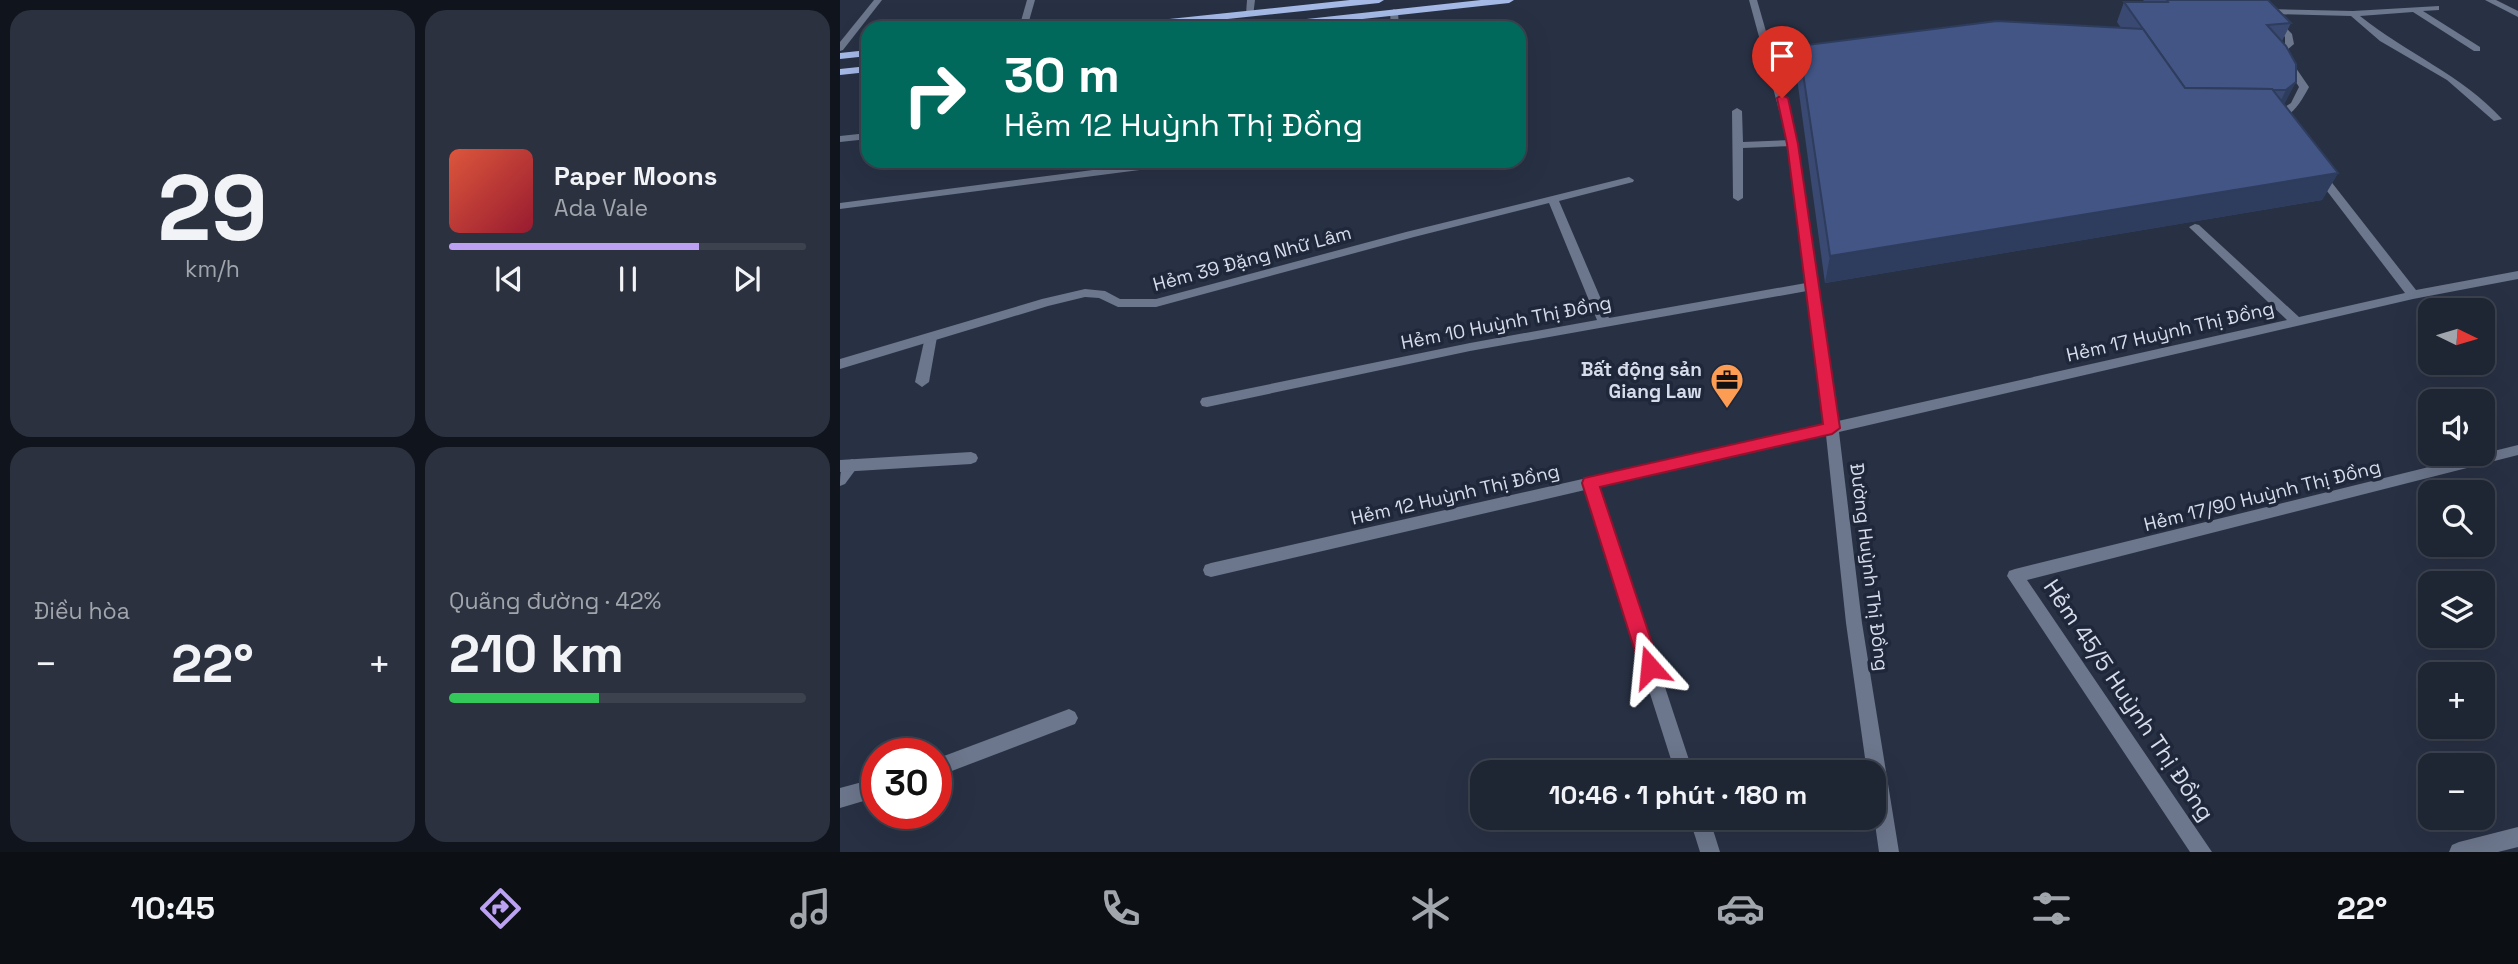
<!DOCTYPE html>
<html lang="vi">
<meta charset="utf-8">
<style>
:root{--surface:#1e2533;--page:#2b313f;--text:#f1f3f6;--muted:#a1a5ac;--line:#3c424e;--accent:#bca0f2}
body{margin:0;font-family:"Space Grotesk",sans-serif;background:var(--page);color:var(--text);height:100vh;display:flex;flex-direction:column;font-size:26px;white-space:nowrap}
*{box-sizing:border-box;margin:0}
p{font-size:23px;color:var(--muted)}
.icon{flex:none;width:38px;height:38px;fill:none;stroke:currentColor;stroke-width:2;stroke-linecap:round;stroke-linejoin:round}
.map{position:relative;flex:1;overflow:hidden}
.side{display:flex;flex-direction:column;gap:10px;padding:10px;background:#10141c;width:840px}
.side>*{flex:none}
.guide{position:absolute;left:21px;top:21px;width:665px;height:147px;border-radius:21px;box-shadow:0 7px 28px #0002,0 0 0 2px var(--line);background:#00695c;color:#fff;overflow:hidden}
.needle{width:46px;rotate:95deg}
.fabs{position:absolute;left:1578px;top:298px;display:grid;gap:14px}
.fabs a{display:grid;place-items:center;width:77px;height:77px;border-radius:14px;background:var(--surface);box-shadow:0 7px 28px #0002,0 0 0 2px var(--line);font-size:35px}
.speed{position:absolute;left:21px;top:738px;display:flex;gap:14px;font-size:35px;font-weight:700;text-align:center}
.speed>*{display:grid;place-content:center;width:91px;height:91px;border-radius:50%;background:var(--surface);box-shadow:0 7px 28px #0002,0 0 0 2px var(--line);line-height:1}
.speed .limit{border:10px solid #d22;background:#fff;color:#111}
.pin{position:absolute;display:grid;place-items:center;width:60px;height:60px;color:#fff;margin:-72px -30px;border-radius:50% 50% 50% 0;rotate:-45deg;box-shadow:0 0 7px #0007}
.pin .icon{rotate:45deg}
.me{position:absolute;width:77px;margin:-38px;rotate:342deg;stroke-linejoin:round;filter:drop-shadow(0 0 5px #0008)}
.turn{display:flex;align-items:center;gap:24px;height:147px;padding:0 28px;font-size:32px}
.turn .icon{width:91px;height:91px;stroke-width:2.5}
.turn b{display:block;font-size:49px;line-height:60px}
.big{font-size:52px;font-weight:800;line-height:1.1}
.side .widget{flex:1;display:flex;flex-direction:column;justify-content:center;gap:10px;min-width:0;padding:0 24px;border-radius:21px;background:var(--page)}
.side .dial{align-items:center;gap:0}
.dial b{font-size:91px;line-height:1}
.song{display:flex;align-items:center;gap:21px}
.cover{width:84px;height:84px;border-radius:10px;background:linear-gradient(135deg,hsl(10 70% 55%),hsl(350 70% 35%))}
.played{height:7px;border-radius:4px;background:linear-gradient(90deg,var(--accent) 70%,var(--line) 70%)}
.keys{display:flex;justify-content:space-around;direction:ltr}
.heat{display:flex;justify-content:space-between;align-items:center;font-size:38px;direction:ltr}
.charge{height:10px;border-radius:5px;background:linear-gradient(90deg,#34c759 42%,var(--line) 0)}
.side .tiles{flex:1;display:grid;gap:10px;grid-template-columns:repeat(2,1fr)}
.trip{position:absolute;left:630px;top:760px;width:416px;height:70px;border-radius:21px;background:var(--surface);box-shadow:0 7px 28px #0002,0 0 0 2px var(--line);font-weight:800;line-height:70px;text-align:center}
.menu{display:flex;height:112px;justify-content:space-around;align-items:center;background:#0c0f14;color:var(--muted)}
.menu .icon{width:49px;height:49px}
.menu .selected{color:var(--accent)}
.menu b{font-size:32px;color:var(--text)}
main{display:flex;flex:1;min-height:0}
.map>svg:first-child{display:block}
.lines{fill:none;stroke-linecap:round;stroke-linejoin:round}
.service{fill:#6c768c;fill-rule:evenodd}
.minor{fill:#6c768c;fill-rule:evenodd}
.primary{fill:#a6bae8;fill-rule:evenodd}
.wall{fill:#394972}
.shaded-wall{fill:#2e3c5d}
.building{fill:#425585;stroke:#2e3c5d;stroke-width:2}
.route{fill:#e11d48;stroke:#92132f;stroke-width:2}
.labels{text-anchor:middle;stroke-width:7;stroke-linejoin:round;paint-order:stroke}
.street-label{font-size:19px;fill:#d6dce9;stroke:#1f273a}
.poi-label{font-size:19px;font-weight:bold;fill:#d6dce9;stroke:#1f273a;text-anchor:end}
.near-street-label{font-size:23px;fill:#d6dce9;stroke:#1f273a}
</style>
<main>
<section class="side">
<div class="tiles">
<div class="widget dial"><b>29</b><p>km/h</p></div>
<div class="widget">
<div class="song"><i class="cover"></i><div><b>Paper Moons</b><p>Ada Vale</p></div></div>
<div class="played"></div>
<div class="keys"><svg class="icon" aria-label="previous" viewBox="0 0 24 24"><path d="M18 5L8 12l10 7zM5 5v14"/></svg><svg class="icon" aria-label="pause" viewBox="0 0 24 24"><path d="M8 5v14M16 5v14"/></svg><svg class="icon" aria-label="next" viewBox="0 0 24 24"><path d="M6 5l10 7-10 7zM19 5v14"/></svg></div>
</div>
<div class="widget"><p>Điều hòa</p>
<div class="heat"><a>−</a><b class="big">22°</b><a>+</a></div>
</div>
<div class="widget"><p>Quãng đường · 42%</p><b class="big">210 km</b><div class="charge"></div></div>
</div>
</section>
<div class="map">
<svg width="1678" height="852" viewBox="0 0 1678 852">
<rect width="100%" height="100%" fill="#283144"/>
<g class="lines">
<g class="service">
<path d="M1411 0H1420L1428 9 1513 11 1599 6V10L1583 11 1640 47V51H1634L1573 12 1520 16C1566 53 1622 75 1662 119L1654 121 1607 80 1540 41 1511 16 1433 14 1452 34 1454 44 1447 50V55L1469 87C1461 102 1451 120 1433 119V115L1451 103 1459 87 1439 55 1438 49 1445 43V37Z"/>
<polygon points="554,9 558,12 559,28 551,28 550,12"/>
<polygon points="897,108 902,111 903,142 953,140 958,143 953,146 903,148 903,198 898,201 893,198 892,111"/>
<polygon points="28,133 28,139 0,142 0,136"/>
<polygon points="322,161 351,161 346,164 0,209 0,203"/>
<polygon points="91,333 97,337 89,382 82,387 75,382 85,337"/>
<path d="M12 459 17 461 19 465 5 484 0 486C0 474 0 464 12 459Z"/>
</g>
<g class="minor">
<polygon points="34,0 42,0 3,50 0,51 0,42"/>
<polygon points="187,0 195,0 187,28 179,28"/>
<polygon points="407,0 415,0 413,16 406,14"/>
<polygon points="909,0 917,0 958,143 998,421 1447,320 1351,229 1349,227 1355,224 1359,225 1459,317 1565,293 1474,174 1474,170 1482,170 1576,290 1678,271 1678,279 1573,299 999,432 1022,623 1059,852 1039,852 1034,817 1034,772 1027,772 1006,623 986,435 759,487 853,772 835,772 745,490 371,577 365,575 363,570 365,565 371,563 985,424 967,291 630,351 367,407 362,406 360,402 362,398 367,397 630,343 757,320 709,203 574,237 316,307 278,307 259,298 245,297 208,306 0,369 0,359 202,299 245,289 265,291 280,299 316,299 566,232 789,177 794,180 793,182 719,201 769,318 966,283 948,143"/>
<polygon points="1645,0 1656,0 1678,11 1678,17"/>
<polygon points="1678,445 1678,455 1187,580 1372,852 1350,852 1167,576 1169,571 1175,569"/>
<polygon points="131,452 136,454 138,458 136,462 131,464 0,472 0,460"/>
<polygon points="229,709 235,712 238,718 235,724 96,777 96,759"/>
<polygon points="37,778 37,797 0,808 0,788"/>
<polygon points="849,817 869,817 880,852 860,852"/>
<polygon points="1678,827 1678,847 1658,852 1609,852 1612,845 1619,842"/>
</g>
<g class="primary">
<polygon points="510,0 544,0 539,3 303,28 267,28 272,25"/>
<polygon points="641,0 674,0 669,3 440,28 406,28 411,25"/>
<polygon points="28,50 28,56 0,59 0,53"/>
<polygon points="28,66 28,72 0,75 0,69"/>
</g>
</g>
<polygon class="wall" points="1303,0 1428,0 1451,23 1442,41 1456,64 1444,104 1498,173 1482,200 985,283 956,71 959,46 1281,28 1277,22 1284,2 1305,2"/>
<g class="shaded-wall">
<polygon points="1456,82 1445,103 1435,112 1446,90"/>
<polygon points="1498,173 1482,200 985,283 990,256"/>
</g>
<g class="building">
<polygon points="1327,0 1428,0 1451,23 1427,25 1446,46 1456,64 1456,82 1446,90 1433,90 1432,89 1345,88 1284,2 1328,2"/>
<polygon points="1157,21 1303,29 1345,88 1432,89 1498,173 990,256 959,46"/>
</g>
<polygon class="route" points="942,95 948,98 958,144 1000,428 992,434 760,487 820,667 817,673 810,676 803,673 800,667 742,483 744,478 983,424 947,144 937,98"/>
<defs>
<symbol id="office-pin" viewBox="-11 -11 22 30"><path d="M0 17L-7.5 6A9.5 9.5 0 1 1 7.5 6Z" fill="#fc9d53" stroke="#1f273a"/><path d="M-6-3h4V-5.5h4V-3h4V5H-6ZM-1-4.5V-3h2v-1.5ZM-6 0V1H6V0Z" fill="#111"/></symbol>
</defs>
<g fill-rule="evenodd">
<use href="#office-pin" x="868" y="361" width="38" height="52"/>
</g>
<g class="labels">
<g class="street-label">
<text transform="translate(412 258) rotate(-15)" y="7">Hẻm 39 Đặng Nhữ Lâm</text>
<text transform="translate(666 322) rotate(-11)" y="7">Hẻm 10 Huỳnh Thị Đồng</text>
<text transform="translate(1330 331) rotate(-13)" y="7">Hẻm 17 Huỳnh Thị Đồng</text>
<text transform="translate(615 494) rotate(-13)" y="7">Hẻm 12 Huỳnh Thị Đồng</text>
<text transform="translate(1422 495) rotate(-14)" y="7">Hẻm 17/90 Huỳnh Thị Đồng</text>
<text transform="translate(1030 567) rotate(83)" y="7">Đường Huỳnh Thị Đồng</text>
</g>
<g class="poi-label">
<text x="862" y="376">Bất động sản<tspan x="862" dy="22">Giang Law</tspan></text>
</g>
<g class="near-street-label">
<text transform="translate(1289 700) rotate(56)" y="8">Hẻm 45/5 Huỳnh Thị Đồng</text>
</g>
</g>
</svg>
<div class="fabs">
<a><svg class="needle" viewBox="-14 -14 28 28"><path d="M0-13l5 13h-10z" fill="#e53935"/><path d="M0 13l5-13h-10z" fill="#a1a5ac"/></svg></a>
<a><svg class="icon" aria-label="sound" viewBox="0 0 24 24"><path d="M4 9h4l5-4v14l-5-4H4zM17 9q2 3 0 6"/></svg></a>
<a><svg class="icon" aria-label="search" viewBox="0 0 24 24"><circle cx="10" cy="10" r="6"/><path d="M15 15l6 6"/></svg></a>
<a><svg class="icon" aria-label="layers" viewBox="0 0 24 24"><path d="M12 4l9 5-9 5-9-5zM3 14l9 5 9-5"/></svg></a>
<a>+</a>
<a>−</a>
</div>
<div class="speed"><div class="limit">30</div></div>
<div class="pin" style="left:942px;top:98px;background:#d93025"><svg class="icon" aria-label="arrive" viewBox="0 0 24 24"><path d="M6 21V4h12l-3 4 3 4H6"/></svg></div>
<svg class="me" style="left:810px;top:667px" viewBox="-20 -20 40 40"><path d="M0-17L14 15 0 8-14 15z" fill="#e11d48" stroke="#fff" stroke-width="4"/></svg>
<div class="trip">10:46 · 1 phút · 180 m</div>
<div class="guide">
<div class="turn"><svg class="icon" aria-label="right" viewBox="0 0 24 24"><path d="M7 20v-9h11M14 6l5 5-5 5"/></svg><div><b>30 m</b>Hẻm 12 Huỳnh Thị Đồng</div></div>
</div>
</div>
</main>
<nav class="menu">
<b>10:45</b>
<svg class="icon selected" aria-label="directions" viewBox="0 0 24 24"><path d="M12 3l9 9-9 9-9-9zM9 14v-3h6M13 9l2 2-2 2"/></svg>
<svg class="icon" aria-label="music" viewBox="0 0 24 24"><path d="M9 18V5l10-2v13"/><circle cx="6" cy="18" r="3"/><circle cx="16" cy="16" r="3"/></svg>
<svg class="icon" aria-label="phone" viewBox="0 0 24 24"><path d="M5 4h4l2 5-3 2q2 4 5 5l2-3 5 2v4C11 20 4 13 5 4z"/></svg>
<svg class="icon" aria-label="climate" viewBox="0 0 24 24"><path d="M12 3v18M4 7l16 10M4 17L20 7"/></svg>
<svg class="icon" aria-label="car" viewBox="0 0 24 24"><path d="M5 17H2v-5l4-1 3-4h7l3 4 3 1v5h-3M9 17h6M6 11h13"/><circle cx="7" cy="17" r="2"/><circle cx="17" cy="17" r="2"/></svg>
<svg class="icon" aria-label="filters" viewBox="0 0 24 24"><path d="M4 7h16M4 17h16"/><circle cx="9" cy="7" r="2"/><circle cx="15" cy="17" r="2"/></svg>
<b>22°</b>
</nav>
